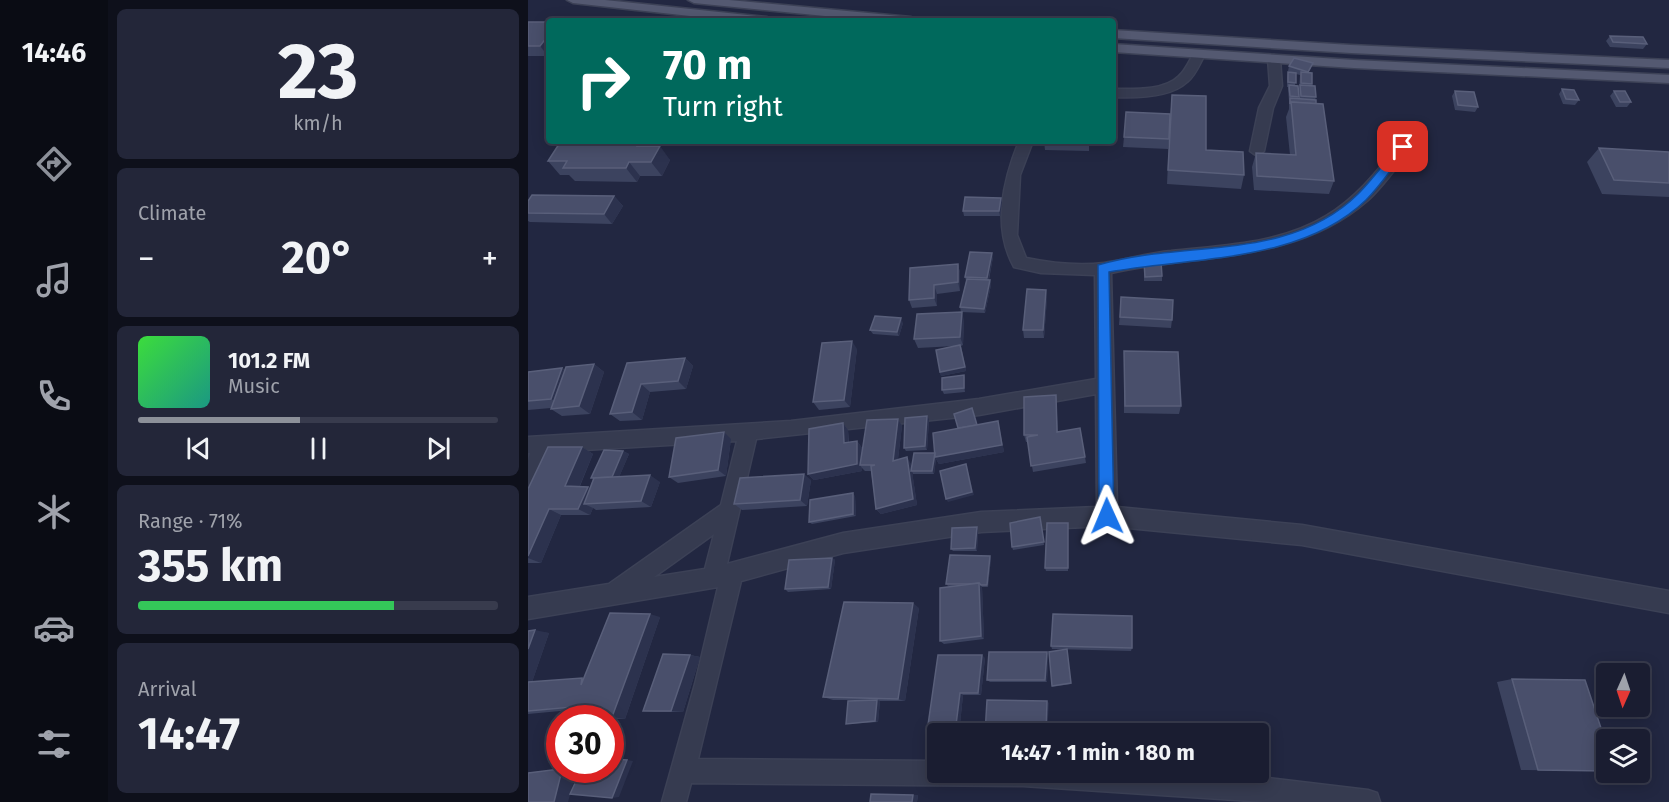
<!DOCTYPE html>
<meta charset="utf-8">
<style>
:root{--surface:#1a1d31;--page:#232639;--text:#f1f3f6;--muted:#9fa2ab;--line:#383b4d;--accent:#8c9099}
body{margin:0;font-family:"Fira Sans",sans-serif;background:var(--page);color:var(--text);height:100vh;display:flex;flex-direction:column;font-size:22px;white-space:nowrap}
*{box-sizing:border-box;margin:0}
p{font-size:20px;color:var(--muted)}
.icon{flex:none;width:33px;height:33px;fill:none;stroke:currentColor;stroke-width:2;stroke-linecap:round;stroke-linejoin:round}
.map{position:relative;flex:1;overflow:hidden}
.panel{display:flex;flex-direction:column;gap:9px;padding:9px;background:#0e101b;width:420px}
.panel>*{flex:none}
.hud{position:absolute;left:18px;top:18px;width:570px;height:126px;border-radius:6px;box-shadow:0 3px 15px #0003,0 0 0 2px var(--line);background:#00695c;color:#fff;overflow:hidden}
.needle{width:39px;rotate:183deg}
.fabs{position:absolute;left:1068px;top:663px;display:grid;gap:12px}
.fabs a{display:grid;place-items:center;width:54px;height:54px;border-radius:6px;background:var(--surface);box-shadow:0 3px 15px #0003,0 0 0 2px var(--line);font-size:30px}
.speed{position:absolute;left:18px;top:705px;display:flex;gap:12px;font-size:30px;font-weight:700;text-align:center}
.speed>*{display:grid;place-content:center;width:78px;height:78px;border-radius:50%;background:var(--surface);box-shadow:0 3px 15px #0003,0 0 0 2px var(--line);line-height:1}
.speed .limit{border:9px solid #d22;background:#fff;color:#111}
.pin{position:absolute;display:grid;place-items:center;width:51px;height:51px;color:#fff;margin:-26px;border-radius:12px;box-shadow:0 3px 9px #0006}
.me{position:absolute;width:66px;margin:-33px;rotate:359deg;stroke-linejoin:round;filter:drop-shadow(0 0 4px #0008)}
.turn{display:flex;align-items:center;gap:21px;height:126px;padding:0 18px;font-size:27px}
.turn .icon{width:78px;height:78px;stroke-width:2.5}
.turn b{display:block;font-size:42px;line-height:51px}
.big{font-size:45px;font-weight:700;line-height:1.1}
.panel .tile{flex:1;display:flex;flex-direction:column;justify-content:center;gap:9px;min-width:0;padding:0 21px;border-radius:9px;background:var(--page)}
.panel .dial{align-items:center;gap:0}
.dial b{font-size:78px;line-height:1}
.song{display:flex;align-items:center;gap:18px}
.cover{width:72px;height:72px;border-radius:9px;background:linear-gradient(135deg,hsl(120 70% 55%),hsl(170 70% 35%))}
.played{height:6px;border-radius:3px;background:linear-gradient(90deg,var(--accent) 45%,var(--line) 45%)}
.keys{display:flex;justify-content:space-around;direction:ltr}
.heat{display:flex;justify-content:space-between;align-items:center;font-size:33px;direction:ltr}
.charge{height:9px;border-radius:4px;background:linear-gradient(90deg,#34c759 71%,var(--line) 0)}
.trip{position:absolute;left:399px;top:723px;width:342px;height:60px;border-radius:6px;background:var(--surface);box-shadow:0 3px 15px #0003,0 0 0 2px var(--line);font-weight:700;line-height:60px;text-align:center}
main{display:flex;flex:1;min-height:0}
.tabs{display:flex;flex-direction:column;width:108px;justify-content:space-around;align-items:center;background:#0a0c14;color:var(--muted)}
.tabs .icon{width:42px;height:42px}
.tabs .selected{color:var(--accent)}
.tabs b{font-size:27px;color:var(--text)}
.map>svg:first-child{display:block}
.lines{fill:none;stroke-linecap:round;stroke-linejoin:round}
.minor-casing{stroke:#3c4156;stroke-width:3}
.major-casing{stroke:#3c4156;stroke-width:3}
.minor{fill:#363b50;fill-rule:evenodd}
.major{fill:#545971;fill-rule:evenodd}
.wall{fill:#3c435f;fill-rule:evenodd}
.shaded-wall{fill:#2c324e}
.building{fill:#494f6b;stroke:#595f7a;stroke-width:1.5}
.route{fill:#1a73e8;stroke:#114b97;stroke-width:1.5}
</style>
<main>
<nav class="tabs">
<b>14:46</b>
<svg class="icon selected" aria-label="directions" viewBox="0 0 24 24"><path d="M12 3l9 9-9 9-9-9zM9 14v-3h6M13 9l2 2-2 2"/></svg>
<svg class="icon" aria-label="music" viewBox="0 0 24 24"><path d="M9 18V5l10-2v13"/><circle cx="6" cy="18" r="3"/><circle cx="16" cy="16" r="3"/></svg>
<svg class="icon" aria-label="phone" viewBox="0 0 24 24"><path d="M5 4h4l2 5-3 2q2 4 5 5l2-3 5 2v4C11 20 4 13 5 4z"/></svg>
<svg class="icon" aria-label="climate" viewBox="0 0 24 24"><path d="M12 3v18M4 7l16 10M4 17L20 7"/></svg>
<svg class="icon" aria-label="car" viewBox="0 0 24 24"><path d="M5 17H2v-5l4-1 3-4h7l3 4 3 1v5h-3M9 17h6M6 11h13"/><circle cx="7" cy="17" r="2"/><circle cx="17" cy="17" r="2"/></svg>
<svg class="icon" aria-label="filters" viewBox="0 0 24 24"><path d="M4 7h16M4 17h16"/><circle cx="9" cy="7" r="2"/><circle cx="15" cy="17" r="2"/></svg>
</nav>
<section class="panel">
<div class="tile dial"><b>23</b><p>km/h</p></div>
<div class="tile"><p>Climate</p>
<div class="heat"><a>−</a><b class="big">20°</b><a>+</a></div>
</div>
<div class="tile">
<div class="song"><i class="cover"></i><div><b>101.2 FM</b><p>Music</p></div></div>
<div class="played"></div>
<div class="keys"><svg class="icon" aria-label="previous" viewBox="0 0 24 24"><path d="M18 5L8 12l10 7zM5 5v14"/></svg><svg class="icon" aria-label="pause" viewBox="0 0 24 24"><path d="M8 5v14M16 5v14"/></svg><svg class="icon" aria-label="next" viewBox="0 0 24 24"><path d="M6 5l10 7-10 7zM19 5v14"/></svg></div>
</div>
<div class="tile"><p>Range · 71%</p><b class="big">355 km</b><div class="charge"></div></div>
<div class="tile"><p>Arrival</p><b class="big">14:47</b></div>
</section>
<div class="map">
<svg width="1141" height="802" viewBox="0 0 1141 802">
<rect width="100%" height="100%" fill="#222741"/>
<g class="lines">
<defs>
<g id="minor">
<path d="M671 50 677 54C672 63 668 75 659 82 642 98 607 98 585 97V89C605 89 636 91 651 76 658 70 662 59 667 51Z"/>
<polygon points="746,55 752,59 754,86 745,108 736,151 729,156 722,151 731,108 742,86 740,59"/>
<path d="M889 127 896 131 894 134C876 156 860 182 839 201 767 264 670 253 583 273L589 507 774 525 1141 591V613L774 545 579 526 453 532 315 553 213 581 170 759 410 761V772H663L731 777 840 790 849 793 852 802H738L495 786 163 783 158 802H134L167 684 190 587 0 619V597L81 584 193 505 209 441 22 452 7 495 0 498V461L2 453H0V437L263 421 451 399 568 379 567 275 513 273 486 267C464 227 475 181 491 141H505L492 175 489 235 498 258C522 263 551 266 576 263 598 260 620 253 643 251 696 245 752 244 798 216 835 194 857 160 884 128ZM568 394 569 507 453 512 315 533 199 564 228 439 451 415ZM186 534 177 569 126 577Z"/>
</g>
<g id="major">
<polygon points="39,0 77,0 239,17 245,21 207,21 45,3"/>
<polygon points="160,0 201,0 383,17 389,21 347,21 166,3"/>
<polygon points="585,30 823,45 1141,60 1141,68 823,53 585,38"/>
<polygon points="585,44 826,60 1141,75 1141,83 826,68 585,52"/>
</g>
</defs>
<use href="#minor" class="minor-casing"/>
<use href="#major" class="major-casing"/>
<use href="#minor" class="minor"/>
<use href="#major" class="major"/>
</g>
<g class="wall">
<polygon points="0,22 21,22 21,54 20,56 0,56"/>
<polygon points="1082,36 1119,44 1115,49 1082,47 1078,41"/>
<path d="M761 66 783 68 780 73 784 84 783 86 788 97 787 100 806 181 801 194 726 190 724 167 728 153 762 155 758 117 761 109V101L760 90V87H759V77L760 72 765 73 760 71ZM768 74 772 75 771 90V99L767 85Z"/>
<polygon points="1034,89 1051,100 1047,105 1035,104 1031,94"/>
<polygon points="927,91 950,107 947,112 927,110 924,96"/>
<polygon points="1086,91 1103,102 1099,107 1088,107 1082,96"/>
<polygon points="644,95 678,150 716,175 713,189 639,184 641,142 640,149 595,147 596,137 641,131"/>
<polygon points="51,141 120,141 123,146 142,160 134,176 112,176 109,182 47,181 41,175 32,175 20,161 49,144"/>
<polygon points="402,141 427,141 426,144"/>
<polygon points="516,141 561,141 561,151 517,150"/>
<polygon points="1071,148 1141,152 1141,197 1074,194 1059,162"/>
<polygon points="86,196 95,206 84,224 2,222 0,221 0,201"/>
<polygon points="474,202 472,216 436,216 435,211"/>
<polygon points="465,257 461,280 462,280 463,285 457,313 433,312 432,307 438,281 437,277"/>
<polygon points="616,262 634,276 634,281 616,281"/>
<polygon points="430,264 432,273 432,291 409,294 409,306 384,308 381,300"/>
<polygon points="593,297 644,320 643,328 591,325"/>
<polygon points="519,298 516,338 496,338 495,330"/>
<polygon points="436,320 435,345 433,346 438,371 413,376 412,372 427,346 390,348 386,339"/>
<polygon points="375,323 371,336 345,334 342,330"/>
<polygon points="329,349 322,407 291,410 285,402"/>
<polygon points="596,352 653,406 651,414 596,413"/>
<polygon points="157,358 165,366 158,389 122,392 114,420 92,421 82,414 99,363"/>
<polygon points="66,364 76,372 62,414 34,416 23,409 23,408 0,410 0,372 34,368 37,370"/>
<polygon points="436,375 437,379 437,392 416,394 414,390"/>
<polygon points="528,395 530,432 557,457 558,463 505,472 500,442 498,442 496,435"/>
<polygon points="370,419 374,426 370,459 383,464 384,469 449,425 470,421 476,452 411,464 408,459 406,474 385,474 384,472 389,505 353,514 348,509 343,471 337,471 334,468 334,471 286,480 280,474 315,423 320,430 321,442 329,441 334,448 334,453"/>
<polygon points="401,419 399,450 378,451 376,448"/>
<polygon points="203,439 198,476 150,483 141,477"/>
<polygon points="54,447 65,454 52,486 60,487 62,488 65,479 63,478 95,451 101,454 91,477 132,482 123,507 68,510 65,508 62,515 33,515 13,563 0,563 0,489"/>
<polygon points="283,480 279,506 214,510 206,504"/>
<polygon points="327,496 328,516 284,524 281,522"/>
<polygon points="512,517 516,545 485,550 484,547"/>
<polygon points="540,523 540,571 518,571 517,568"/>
<polygon points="449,527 450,530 449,551 425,551 423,549"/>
<polygon points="304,558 307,560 303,589 260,592 257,589"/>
<polygon points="463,558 460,587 454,587 456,639 416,644 412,641 426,586 420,586 418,584"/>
<polygon points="391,608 377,701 352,701 350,722 318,724 338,700 305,700 295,697"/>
<polygon points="132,617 97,719 55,718 41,717 43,710 0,714 0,631 21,633 4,682 56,678"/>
<polygon points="523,646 604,648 603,651 524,649"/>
<polygon points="539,649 543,684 524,687 524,686"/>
<polygon points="519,652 520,655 519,682 462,682 459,680"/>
<polygon points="162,655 172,657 155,712 127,712 115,711"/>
<polygon points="457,658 453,695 435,695 431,734 399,732"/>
<polygon points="984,679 1078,771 993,770 969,682"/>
<polygon points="343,794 349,794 390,795 389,802"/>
</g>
<g class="shaded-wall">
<polygon points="19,37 21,39 21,54 20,56 12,46"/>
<polygon points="111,141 120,141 125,148 109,146"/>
<polygon points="132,146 142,160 134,176 123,162"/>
<polygon points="101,162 112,176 109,182 98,168"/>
<polygon points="86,196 95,206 84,224 76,214"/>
<polygon points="473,198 474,202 472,216 471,211"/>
<polygon points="464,253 465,257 460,282 459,278"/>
<polygon points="430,264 432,273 432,291 430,282"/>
<polygon points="462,280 463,285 457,313 456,309"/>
<polygon points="406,285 409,294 409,306 406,298"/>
<polygon points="518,290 519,298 516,338 515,330"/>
<polygon points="434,312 436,320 435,345 432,337"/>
<polygon points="373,318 375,323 371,336 369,332"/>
<polygon points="324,341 329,349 322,407 316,400"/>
<polygon points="432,345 438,371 413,376 412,372"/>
<polygon points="157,358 165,366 158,389 150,381"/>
<polygon points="66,364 76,372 62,414 51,406"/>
<polygon points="34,368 44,376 34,406 23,399"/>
<polygon points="436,375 437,379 437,392 436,388"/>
<polygon points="113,384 122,392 114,420 104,412"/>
<polygon points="399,416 401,419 399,450 397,446"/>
<polygon points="370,419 374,426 369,467 365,461"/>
<polygon points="470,421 476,452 411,464 408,459 406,474 404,471 407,453"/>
<polygon points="315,423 320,430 321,450 316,443"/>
<polygon points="196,432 203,439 198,476 190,470"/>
<polygon points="329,441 334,448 334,465 332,465 334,468 334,471 286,480 280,474"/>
<polygon points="54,447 65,454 49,492 37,486"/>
<polygon points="95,451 101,454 89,482 83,479"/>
<polygon points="379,457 383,464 389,505 353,514 348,509"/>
<polygon points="438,464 446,495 420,502 418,499"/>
<polygon points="276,474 283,480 279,506 272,500"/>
<polygon points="122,475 132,482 123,507 113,501"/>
<polygon points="60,487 71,493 56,504 65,508 62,515 50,509"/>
<polygon points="325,493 327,496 328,516 325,514"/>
<polygon points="21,509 33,515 13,563 0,558 0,556"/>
<polygon points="449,527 450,530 449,551 447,548"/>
<polygon points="462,556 463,558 460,587 459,585"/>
<polygon points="304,558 307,560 303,589 300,587"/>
<polygon points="451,583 454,587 456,639 453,636"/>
<polygon points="385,603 391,608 377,701 370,699"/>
<polygon points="122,614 132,617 97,719 84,717"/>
<polygon points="7,630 21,633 3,685 0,685 0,649"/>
<polygon points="519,652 520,655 519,682 517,680"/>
<polygon points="162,655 172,657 155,712 143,711"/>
<polygon points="454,655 457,658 453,695 450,693"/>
<polygon points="432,693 435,695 431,734 430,734 427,733"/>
<polygon points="349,700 352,701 350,722 347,721"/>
<polygon points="519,701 521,703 519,734 518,734"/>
<polygon points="86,722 93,723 85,753 82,753 82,736"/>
<polygon points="99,760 105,761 91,797 84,798"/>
<polygon points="34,770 49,770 40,802 26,802"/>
<polygon points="385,795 390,795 389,802 384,802"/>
</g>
<g class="building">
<polygon points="0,22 21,22 21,37 19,37 12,46 0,46"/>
<polygon points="1082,36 1115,37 1119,44 1085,42"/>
<polygon points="766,58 785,63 780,72 761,66"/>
<polygon points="760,72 768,73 768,83 760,82"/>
<polygon points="773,72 784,73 784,84 773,83"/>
<polygon points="761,85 770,86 771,97 762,96"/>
<polygon points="772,85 787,86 788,97 773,96"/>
<polygon points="1034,89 1046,90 1051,100 1038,99"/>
<polygon points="927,91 946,92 950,107 930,105"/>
<polygon points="1086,91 1097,91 1103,102 1092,102"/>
<polygon points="644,95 678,96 678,150 715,152 716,175 640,170"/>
<polygon points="762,98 788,100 788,104 763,102 762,104"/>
<polygon points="763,102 795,104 806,181 729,176 728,153 768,155"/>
<polygon points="598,112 642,114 641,139 596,137"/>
<polygon points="51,141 111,141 109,146 132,146 123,162 101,162 98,168 35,168 39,161 20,161 31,144 49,144"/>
<polygon points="1071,148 1141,152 1141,183 1086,180"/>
<polygon points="4,195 86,196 76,214 0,213 0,201"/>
<polygon points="437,197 473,198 471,211 435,211"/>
<polygon points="442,252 464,253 459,278 437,277"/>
<polygon points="616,262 633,262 634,276 617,277"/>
<polygon points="430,264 430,282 406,285 406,298 381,300 382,268"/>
<polygon points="439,279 462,280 456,309 432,307"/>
<polygon points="499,289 518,290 515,330 495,330"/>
<polygon points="593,297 645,300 644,320 592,317"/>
<polygon points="434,312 432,337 386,339 389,314"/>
<polygon points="347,316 373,318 369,332 342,330"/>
<polygon points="324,341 316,400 285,402 294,343"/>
<polygon points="432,345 437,367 412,372 408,350"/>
<polygon points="596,351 650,352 653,406 597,406"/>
<polygon points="157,358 150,381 113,384 104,412 82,414 99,363"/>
<polygon points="66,364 51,406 23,409 38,367"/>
<polygon points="34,368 23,399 0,401 0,372"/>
<polygon points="436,375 436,388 414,390 414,378"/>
<polygon points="528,395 529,432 552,428 557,457 503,466 499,437 510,435 496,435 496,397"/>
<polygon points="444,408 449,425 430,428 426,414"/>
<polygon points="399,416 397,446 376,448 377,418"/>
<polygon points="370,419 365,461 379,457 385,499 348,509 343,466 347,465 332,465 339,420"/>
<polygon points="470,421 474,445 407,457 405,433"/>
<polygon points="315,423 316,443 329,441 329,464 280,474 281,429"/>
<polygon points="196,432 190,470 141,477 148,438"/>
<polygon points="20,447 54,447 37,486 60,487 50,509 21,509 0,556 0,489"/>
<polygon points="76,450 95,451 84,477 63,478"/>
<polygon points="386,453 407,453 404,471 383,471"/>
<polygon points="438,464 444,492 418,499 412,471"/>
<polygon points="276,474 272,500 206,504 212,478"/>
<polygon points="122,475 113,501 56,504 66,478"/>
<polygon points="325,493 325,514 281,522 282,500"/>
<polygon points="512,517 516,542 484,547 482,523"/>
<polygon points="519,523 540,523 540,568 517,568"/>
<polygon points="449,527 447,548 423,549 424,528"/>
<polygon points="422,555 462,556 459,585 453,585 451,583 440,584 418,584"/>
<polygon points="304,558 300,587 257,589 261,560"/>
<polygon points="451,583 453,636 412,641 412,588"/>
<polygon points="316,602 385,603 370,699 295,697"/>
<polygon points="82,613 122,614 84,717 41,717 44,707 0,711 0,682 54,678 53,685"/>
<polygon points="525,614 604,616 604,648 523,646"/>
<polygon points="7,630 0,649 0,631"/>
<polygon points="539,649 543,683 524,686 521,652"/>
<polygon points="461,652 519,652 517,680 459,680"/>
<polygon points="135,654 162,655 143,711 115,711"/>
<polygon points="410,655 454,655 450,693 432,693 427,733 399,732"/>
<polygon points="984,679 1057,680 1078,743 1078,771 1010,770"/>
<polygon points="349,700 347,721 318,724 320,701"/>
<polygon points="459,700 519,701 518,734 457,734"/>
<polygon points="82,722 86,722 82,736"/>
<polygon points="82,759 99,760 84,798 42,794 53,770 82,770"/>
<polygon points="32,769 34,770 26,802 0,802 0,773"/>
<polygon points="343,794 385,795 384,802 342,802"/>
</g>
<path class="route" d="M875 144 880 147 879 150C865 166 853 185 838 200 773 263 664 257 581 272L586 516 584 521 579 523 573 521 571 516 570 265C656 239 760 263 830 194 845 179 858 161 871 145Z"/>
</svg>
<div class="fabs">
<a><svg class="needle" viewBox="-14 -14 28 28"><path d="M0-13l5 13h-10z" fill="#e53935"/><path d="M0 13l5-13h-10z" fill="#9fa2ab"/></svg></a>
<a><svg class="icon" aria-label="layers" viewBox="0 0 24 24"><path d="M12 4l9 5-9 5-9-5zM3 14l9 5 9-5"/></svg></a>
</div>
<div class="speed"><div class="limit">30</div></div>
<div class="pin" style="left:875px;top:147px;background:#d93025"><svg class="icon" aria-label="arrive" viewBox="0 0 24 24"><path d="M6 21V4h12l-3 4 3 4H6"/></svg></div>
<svg class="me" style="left:579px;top:516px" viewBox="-20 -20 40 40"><path d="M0-17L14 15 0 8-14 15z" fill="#1a73e8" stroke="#fff" stroke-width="4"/></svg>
<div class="trip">14:47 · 1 min · 180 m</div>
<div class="hud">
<div class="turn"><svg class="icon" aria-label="right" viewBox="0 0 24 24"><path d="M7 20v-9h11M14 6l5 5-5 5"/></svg><div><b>70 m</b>Turn right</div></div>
</div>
</div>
</main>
